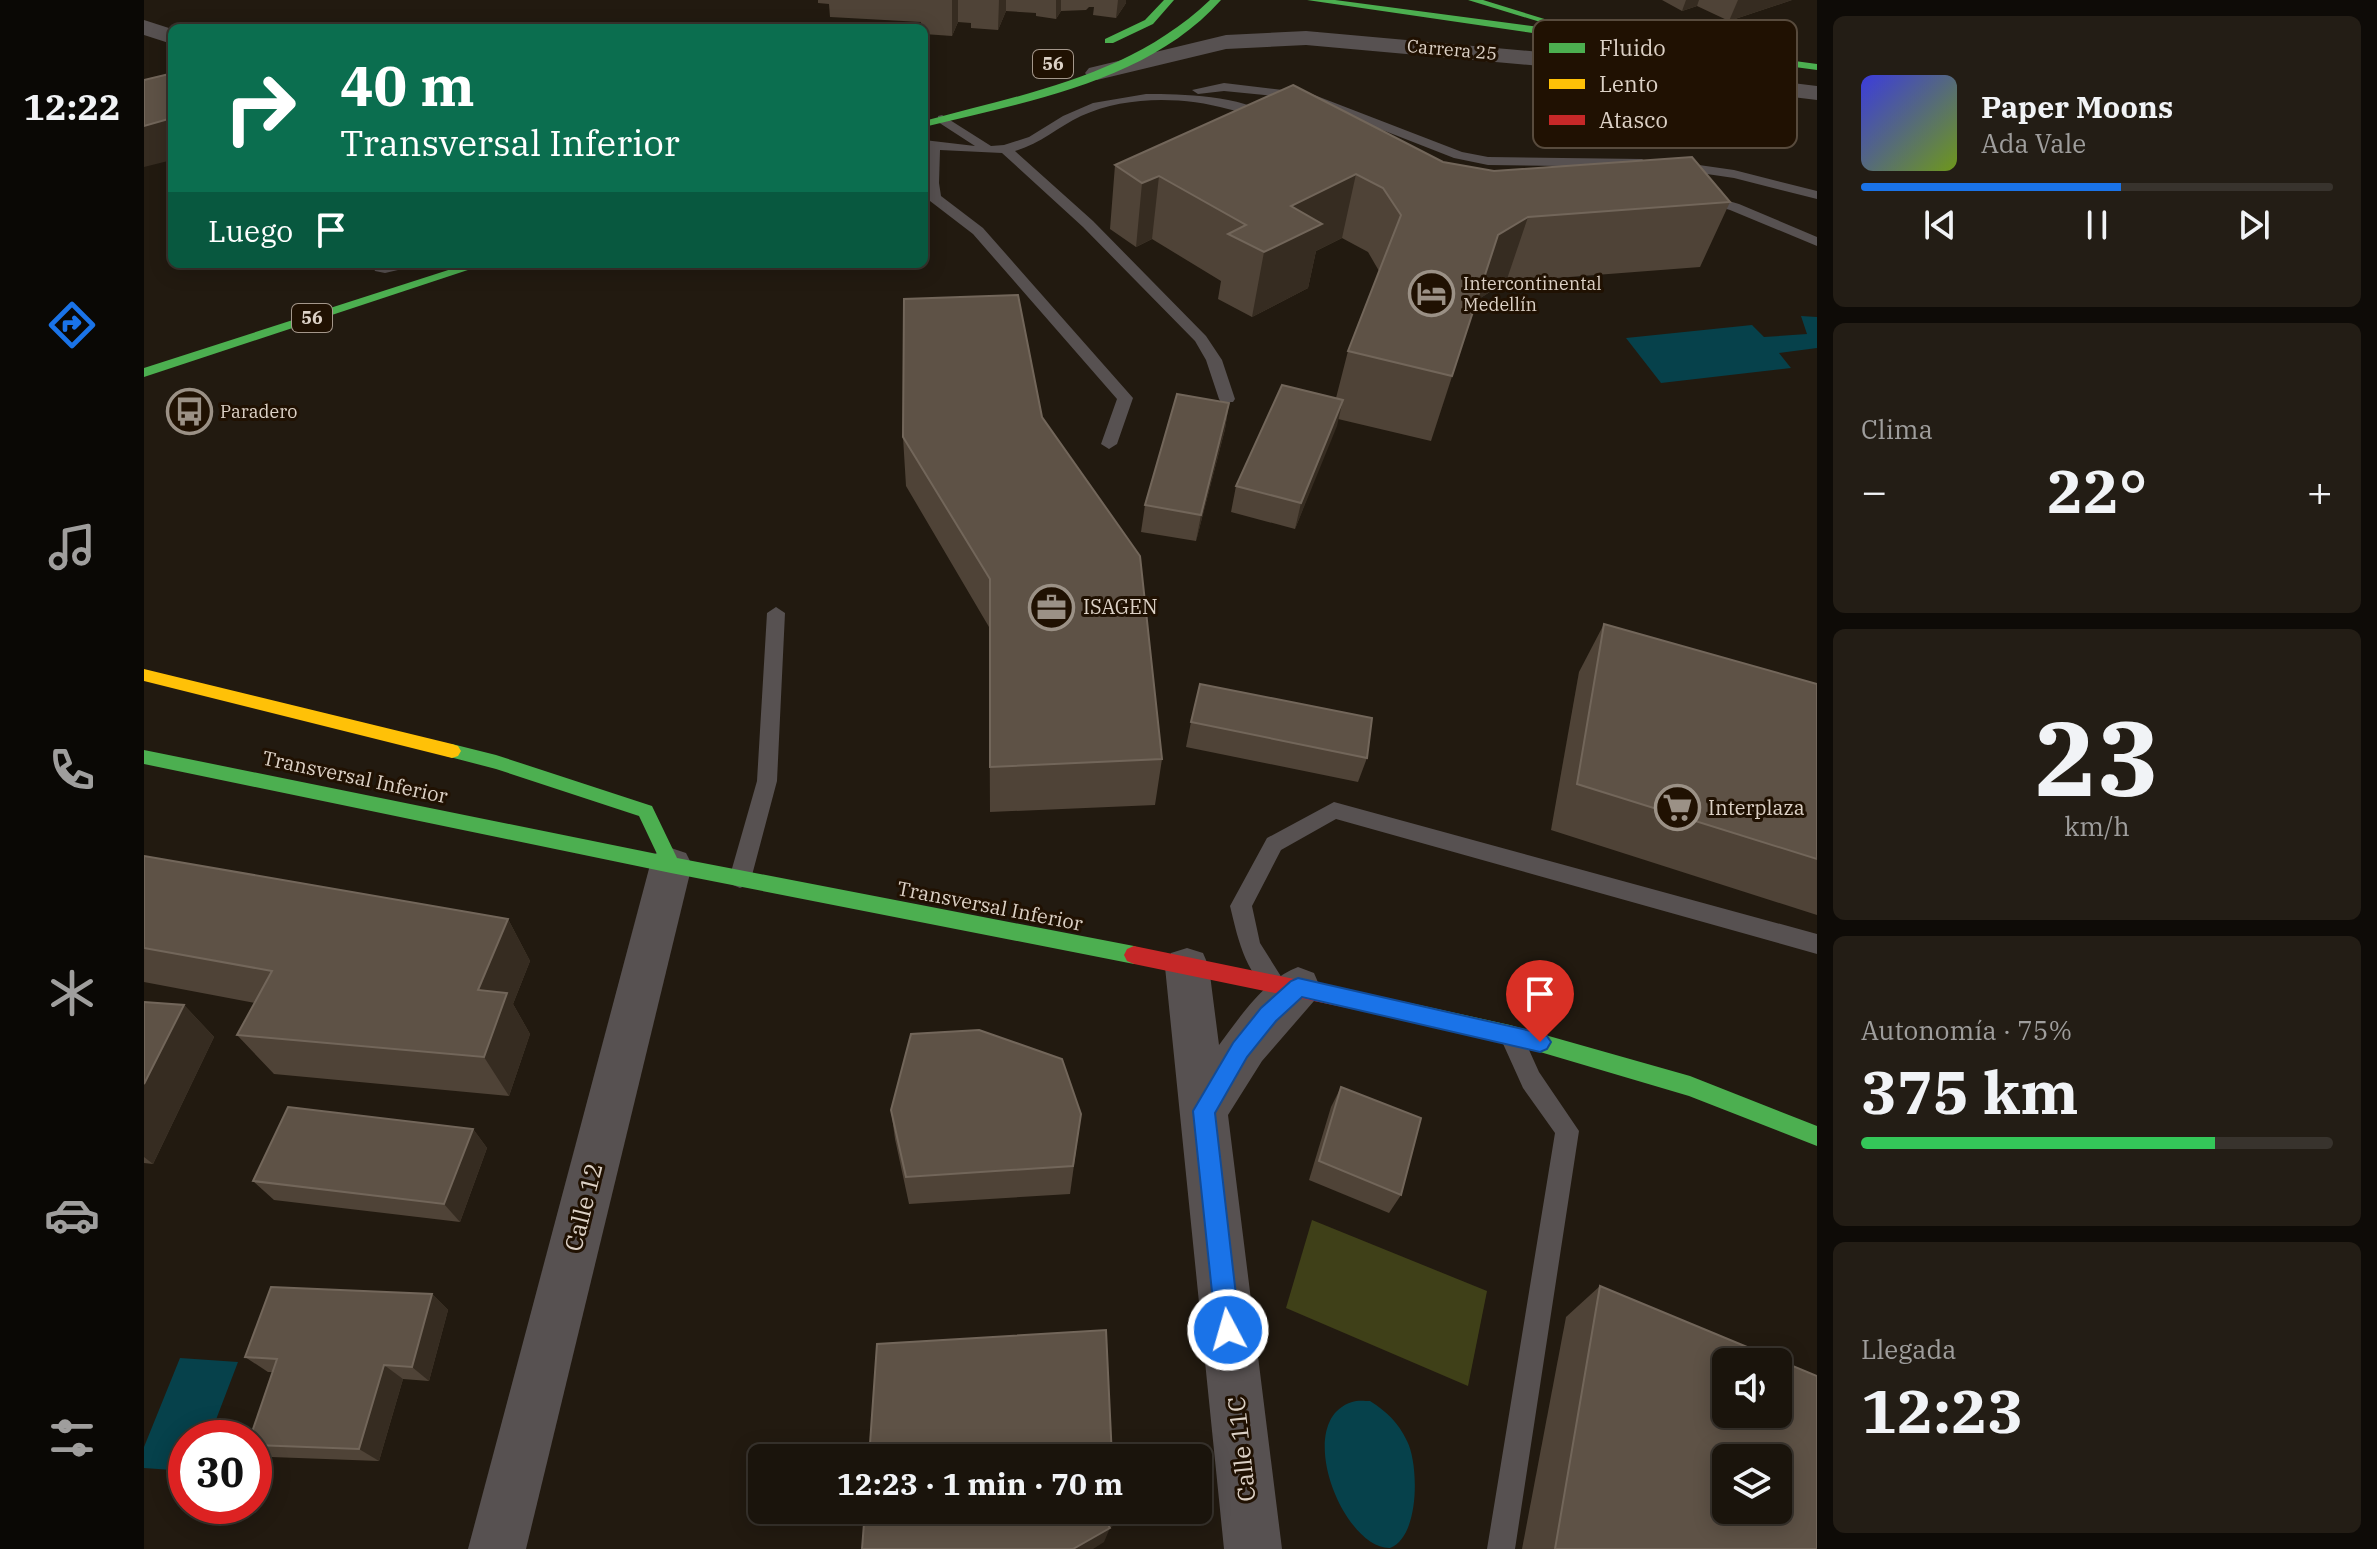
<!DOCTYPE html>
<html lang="es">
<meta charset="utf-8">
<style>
:root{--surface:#1a140c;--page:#231d15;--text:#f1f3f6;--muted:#9f9e9d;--line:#38332d;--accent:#1a73e8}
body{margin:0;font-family:"IBM Plex Serif",serif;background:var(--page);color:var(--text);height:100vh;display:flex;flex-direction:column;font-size:30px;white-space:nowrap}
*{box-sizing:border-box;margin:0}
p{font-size:26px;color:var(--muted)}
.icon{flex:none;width:44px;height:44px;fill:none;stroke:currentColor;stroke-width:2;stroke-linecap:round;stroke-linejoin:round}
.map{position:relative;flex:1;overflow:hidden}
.sheet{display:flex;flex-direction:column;gap:16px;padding:16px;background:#0e0b07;width:560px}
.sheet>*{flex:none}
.hud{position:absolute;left:24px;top:24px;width:760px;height:244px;border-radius:12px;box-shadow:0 4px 20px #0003,0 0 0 2px var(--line);background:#0b6e4f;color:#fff;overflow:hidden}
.tools{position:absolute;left:1568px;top:1348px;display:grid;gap:16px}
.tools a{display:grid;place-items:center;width:80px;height:80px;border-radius:12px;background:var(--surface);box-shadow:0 4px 20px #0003,0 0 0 2px var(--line);font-size:40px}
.speed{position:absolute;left:24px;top:1420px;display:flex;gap:16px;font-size:40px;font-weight:700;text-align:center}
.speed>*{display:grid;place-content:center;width:104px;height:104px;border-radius:50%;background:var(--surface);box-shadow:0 4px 20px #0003,0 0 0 2px var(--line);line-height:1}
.speed .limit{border:12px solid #d22;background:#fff;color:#111}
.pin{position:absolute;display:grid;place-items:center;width:68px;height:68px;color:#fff;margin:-82px -34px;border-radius:50% 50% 50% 0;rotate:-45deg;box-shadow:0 0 8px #0007}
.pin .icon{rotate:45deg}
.me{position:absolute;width:88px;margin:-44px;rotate:354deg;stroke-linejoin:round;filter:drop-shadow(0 0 6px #0008)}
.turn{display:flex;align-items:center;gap:28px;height:168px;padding:0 40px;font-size:36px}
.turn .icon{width:104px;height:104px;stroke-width:2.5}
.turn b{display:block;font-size:56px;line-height:68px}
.then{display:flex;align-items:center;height:76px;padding:0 40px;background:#0003;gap:16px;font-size:30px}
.big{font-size:60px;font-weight:700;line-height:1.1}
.sheet .card{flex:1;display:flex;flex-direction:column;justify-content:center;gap:12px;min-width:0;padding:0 28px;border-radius:12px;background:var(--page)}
.sheet .dial{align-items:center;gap:0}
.dial b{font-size:104px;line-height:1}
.song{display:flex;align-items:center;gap:24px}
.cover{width:96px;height:96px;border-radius:12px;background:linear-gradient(135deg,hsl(240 70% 55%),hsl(80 70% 35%))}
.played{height:8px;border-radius:4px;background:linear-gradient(90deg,var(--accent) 55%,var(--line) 55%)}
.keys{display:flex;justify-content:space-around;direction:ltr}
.heat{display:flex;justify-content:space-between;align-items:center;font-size:44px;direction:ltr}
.charge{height:12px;border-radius:6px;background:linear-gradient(90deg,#34c759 75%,var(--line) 0)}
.trip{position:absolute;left:604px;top:1444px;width:464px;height:80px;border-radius:12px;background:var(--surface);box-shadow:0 4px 20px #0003,0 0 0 2px var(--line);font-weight:700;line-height:80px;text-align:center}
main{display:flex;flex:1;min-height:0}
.menu{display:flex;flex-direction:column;width:144px;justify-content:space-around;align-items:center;background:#0a0805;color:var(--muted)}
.menu .icon{width:56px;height:56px}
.menu .current{color:var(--accent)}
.menu b{font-size:36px;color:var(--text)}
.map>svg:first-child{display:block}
.green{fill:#3f4018}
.water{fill:#06414b}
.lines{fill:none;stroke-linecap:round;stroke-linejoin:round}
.lane{fill:#575151;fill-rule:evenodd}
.street{fill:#575151;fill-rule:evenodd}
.fast{fill:#4caf50;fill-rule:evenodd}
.slow{fill:#ffc107;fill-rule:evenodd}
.jam{fill:#c62828;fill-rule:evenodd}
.wall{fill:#4f4337}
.shaded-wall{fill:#362c21}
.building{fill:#5e5246;stroke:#72665a;stroke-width:2;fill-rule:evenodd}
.route{fill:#1a73e8;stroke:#114b97;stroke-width:2}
.labels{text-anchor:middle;stroke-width:6;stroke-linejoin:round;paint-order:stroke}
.far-street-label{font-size:18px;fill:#dcd1c6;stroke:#201102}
.shield{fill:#201102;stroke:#a4978b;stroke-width:2}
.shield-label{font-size:18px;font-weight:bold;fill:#dcd1c6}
.far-poi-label{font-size:18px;fill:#dcd1c6;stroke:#201102;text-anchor:start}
.poi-label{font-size:20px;fill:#dcd1c6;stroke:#201102;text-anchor:start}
.street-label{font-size:20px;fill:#dcd1c6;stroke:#201102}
.near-street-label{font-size:24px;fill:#dcd1c6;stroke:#201102}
.key{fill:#201102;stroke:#584b3d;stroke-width:2}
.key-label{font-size:22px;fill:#dcd1c6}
</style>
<main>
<nav class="menu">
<b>12:22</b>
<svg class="icon current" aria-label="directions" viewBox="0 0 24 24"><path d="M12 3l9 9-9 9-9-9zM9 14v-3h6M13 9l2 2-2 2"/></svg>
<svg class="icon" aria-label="music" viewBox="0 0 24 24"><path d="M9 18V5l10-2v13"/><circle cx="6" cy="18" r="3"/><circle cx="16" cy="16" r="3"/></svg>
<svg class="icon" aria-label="phone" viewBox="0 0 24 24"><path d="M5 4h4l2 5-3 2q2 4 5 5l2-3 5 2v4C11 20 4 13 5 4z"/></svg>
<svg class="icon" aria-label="climate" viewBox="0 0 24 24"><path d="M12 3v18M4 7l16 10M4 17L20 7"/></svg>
<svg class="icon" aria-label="car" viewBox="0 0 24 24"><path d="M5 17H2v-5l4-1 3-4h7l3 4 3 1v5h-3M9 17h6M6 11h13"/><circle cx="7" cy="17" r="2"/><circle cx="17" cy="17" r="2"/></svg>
<svg class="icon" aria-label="filters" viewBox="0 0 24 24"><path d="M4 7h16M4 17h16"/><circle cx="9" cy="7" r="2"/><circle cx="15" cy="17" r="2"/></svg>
</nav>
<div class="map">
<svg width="1673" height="1549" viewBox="0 0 1673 1549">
<rect width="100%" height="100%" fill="#221a10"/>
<polygon class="green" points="1168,1220 1343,1291 1324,1386 1142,1308"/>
<g class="water">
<polygon points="1657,316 1673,317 1673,348 1635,353 1647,368 1517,383 1482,338 1608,325 1620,337 1663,334"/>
<polygon points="36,1358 94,1362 65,1438 42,1438 42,1471 0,1468 0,1447"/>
<path d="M1226 1401C1243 1412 1254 1422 1263 1441 1275 1464 1276 1537 1246 1548 1199 1549 1148 1421 1208 1402 1213 1400 1221 1401 1226 1401Z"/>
</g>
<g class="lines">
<g class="lane">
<polygon points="1080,83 1165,93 1318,152 1344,157 1498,159 1504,163 1498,167 1344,165 1310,158 1159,99 1080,91 1054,94 1048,90"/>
<path d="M1002 94C1039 94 1102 95 1131 119L1125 123C1111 119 1098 112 1084 109 1037 96 981 96 937 116 914 127 896 144 871 151L949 221 1062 336 1078 360 1091 399 1089 402H1077L1075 399 1062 360 1051 341 939 227 858 153 796 150 795 183 797 196 839 228 989 398 973 444 965 449 957 444 973 399 829 234 786 201 781 183 783 148H780V140L831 146 794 122V116L798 115 847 146 860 145 885 137 919 116 949 103Z"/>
<polygon points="1534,162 1590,170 1673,191 1673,199 1590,178 1529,169 1529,163"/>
<polygon points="1561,194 1595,204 1673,237 1673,246 1586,210 1556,201 1554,198"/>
<polygon points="632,607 641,613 633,781 607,879 603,885 596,888 589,885 585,879 613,781 623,613"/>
<path d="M1190 802 1673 934V954L1192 819 1137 850 1108 906 1116 943 1138 978 1135 985 1127 988C1101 978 1092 930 1086 906L1123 838Z"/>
<polygon points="1368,1027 1376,1030 1395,1072 1435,1131 1371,1549 1343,1549 1411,1133 1379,1088 1356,1037 1360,1030"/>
</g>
<g class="street">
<polygon points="0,20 28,29 28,44 0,35"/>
<polygon points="1162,31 1386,51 1673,86 1673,100 1386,65 1162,45 1082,49 953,80 945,78 941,73 945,68 1082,35"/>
<polygon points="228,264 258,264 254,270 241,273 231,271"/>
<polygon points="527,848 542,853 548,865 382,1549 324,1549 506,865 512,853"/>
<path d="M1043 948 1059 953 1065 967 1075 1045C1096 1017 1120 980 1154 967L1170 973 1176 987 1170 1001 1118 1061 1084 1115 1138 1549H1080L1021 967 1027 953Z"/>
</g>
<g class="fast">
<polygon points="1020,0 1030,0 1009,24 969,43 961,43 961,39 1001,20"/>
<path d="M1066 0H1077C1004 82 881 102 780 127V121C883 93 986 76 1066 0Z"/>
<polygon points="1163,0 1191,0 1426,31 1324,0 1339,0 1407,21 1488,39 1673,64 1673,70 1516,49 1512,51"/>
<polygon points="323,264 342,264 0,377 0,368"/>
<polygon points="308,744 352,755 508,806 533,858 990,946 997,949 1000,955 997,961 990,964 527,873 0,764 0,750 513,854 495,816 352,769 302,756 299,751 302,746"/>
<polygon points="1257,1001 1366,1025 1546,1076 1673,1126 1673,1146 1545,1096 1366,1043 1257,1019 1250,1016 1247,1010 1250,1004"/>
</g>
<polygon class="slow" points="0,669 308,744 314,746 317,751 314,756 308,758 0,681"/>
<polygon class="jam" points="990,946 1257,1001 1264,1004 1267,1010 1264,1016 1257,1019 990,964 983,961 980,955 983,949"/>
</g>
<g class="wall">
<polygon points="674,0 982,0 982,3 972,18 949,15 950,7 945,7 942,10 917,11 912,19 892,16 892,13 862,11 854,30 827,28 827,23 814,22 808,36 780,34 780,28 777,28 777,22 686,17 685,4 674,3"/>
<polygon points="1518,0 1648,0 1585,21 1553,6 1538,11"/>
<polygon points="1299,162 1350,171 1586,202 1556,267 1362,282 1333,300 1287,441 1194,419 1151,529 1087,512 1092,486 1192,398 1204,351 1235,271 1224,252 1198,238 1172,251 1164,288 1108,317 1074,299 1077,281 1008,239 992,247 966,229 971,165"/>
<polygon points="1085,403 1081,429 1052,541 997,532 1001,505"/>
<polygon points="898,417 1018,759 1011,805 846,812 845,627 762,486 759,437"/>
<polygon points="1460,624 1673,684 1673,915 1407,830 1435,672"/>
<polygon points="1047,722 1223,758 1214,782 1042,747"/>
<polygon points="0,856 364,919 386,961 369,1004 386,1034 365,1096 130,1074 93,1035 111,1003 0,982"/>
<polygon points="0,1002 40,1005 70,1037 9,1164 0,1163"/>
<polygon points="1197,1087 1257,1195 1245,1213 1165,1180 1187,1107"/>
<polygon points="747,1110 937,1114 926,1194 765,1204 751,1139"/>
<polygon points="329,1129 343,1148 316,1222 130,1200 109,1181"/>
<polygon points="1456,1286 1673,1549 1378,1549 1422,1317"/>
<polygon points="288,1294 304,1310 285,1381 259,1379 235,1461 127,1457 110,1448 110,1438 129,1372 124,1372 101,1357"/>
</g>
<g class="shaded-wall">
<polygon points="808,0 814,0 814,22 808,36"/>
<polygon points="855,0 862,0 862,11 854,30"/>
<polygon points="912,0 917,0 917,11 912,19"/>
<polygon points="974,0 982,0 982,3 972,18"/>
<polygon points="1542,0 1555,0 1553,6 1538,11"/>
<polygon points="1594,0 1648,0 1585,21"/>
<polygon points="28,118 28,160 0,167 0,126"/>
<polygon points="1212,174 1198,238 1172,251 1164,288 1108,317 1120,252 1147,206"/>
<polygon points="1015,176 1008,239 992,247 998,183"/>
<polygon points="1384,217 1362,282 1333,300 1287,441 1354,235"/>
<polygon points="1199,400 1193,426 1151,529 1157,503"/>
<polygon points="1085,403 1081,429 1052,541 1057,515"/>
<polygon points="364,919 386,961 369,1004 386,1034 365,1096 340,1057 334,990"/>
<polygon points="40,1005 70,1037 9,1164 0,1157 0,1084"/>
<polygon points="329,1129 343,1148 316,1222 300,1204"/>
<polygon points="288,1294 304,1310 285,1381 268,1367"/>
<polygon points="240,1365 259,1379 235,1461 215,1449"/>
<polygon points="978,1510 981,1510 975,1522 966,1528 960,1542 949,1549 929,1549 962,1521"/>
</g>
<g class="building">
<polygon points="25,74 28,75 28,118 0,126 0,80"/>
<polygon points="1149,85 1299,162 1350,171 1548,157 1586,202 1384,217 1354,235 1308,376 1204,351 1257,215 1239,188 1212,174 1147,206 1178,224 1120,252 1084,234 1102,225 1015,176 998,183 971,165"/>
<polygon points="874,295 898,417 996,556 1018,759 846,767 846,579 759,437 760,299"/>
<polygon points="1138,385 1199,400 1157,503 1092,486"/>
<polygon points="1033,394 1085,403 1057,515 1001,505"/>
<polygon points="1460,624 1673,684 1673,859 1433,784"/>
<polygon points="1056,684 1228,718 1223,758 1047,722"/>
<polygon points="0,856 364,919 334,990 363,993 340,1057 93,1035 128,971 0,948"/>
<polygon points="0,1002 40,1005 0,1084"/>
<polygon points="835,1030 918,1059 937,1114 929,1166 762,1177 747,1110 767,1034"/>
<polygon points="1197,1087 1277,1118 1257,1195 1175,1161"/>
<polygon points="144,1107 329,1129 300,1204 109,1181"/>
<path d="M1456 1286 1673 1376V1549H1411ZM1582 1362H1634V1414H1582ZM1582 1458H1634V1510H1582Z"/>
<polygon points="127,1287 288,1294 268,1367 240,1365 215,1449 110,1445 110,1438 106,1438 133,1359 101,1357"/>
<polygon points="962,1330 968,1458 725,1458 733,1344"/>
<polygon points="721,1510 978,1510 962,1521 966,1528 929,1549 718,1549"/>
</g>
<polygon class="route" points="1154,978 1396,1033 1403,1036 1407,1042 1403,1049 1396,1052 1158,997 1132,1021 1103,1057 1071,1113 1096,1330 1093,1339 1084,1342 1076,1339 1072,1330 1049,1111 1089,1043 1117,1008 1147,981"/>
<defs>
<symbol id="hotel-ring" viewBox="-11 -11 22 22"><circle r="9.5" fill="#201102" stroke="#9b9186" stroke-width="1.5"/><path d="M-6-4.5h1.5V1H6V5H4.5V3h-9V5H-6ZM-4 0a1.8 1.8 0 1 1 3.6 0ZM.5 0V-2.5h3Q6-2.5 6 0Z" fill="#9b9186"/></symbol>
<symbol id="bus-ring" viewBox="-11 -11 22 22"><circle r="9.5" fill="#201102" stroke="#9b9186" stroke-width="1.5"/><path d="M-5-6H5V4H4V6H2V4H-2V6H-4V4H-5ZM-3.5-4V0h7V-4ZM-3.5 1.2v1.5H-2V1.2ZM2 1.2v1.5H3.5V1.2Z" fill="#9b9186"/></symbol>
<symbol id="office-ring" viewBox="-11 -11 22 22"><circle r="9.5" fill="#201102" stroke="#9b9186" stroke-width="1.5"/><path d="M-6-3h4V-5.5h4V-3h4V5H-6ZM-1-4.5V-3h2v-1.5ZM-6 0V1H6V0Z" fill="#9b9186"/></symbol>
<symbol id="supermarket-ring" viewBox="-11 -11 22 22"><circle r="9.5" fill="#201102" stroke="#9b9186" stroke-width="1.5"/><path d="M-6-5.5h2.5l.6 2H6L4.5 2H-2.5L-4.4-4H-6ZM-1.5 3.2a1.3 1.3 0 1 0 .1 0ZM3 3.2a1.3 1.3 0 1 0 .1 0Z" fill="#9b9186"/></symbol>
</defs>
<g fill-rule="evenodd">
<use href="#hotel-ring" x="1262" y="268" width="51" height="51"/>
<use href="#bus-ring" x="20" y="386" width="51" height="51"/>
<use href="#office-ring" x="882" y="582" width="51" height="51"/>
<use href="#supermarket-ring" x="1508" y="782" width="51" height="51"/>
</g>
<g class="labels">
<g class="far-street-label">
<text transform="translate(1308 50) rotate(5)" y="6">Carrera 25</text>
</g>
<g class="shield">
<rect x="889" y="50" width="40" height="28" rx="6"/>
<rect x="148" y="304" width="40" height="28" rx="6"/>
</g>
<g class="shield-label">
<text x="909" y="70">56</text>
<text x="168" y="324">56</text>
</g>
<g class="far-poi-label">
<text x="1319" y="290">Intercontinental<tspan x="1319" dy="21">Medellín</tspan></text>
<text x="76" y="418">Paradero</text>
</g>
<g class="poi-label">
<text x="939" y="614">ISAGEN</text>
<text x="1564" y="815">Interplaza</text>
</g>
<g class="street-label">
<text transform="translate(211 777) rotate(12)" y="7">Transversal Inferior</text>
<text transform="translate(846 906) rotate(11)" y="7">Transversal Inferior</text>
</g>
<g class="near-street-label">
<text transform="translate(440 1207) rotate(-76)" y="8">Calle 12</text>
<text transform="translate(1098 1449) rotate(-96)" y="8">Calle 11C</text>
</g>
</g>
<rect x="1389" y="20" width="264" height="128" rx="12" class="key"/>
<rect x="1405" y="43" width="36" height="10" fill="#4caf50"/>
<rect x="1405" y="79" width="36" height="10" fill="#ffc107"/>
<rect x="1405" y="115" width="36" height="10" fill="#c62828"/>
<g class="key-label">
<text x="1455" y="56">Fluido</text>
<text x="1455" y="92">Lento</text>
<text x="1455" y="128">Atasco</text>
</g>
</svg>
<div class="tools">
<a><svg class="icon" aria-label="sound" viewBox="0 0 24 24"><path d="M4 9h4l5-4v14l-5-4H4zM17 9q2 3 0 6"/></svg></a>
<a><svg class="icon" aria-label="layers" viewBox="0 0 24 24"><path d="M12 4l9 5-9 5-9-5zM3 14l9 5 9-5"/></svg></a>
</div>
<div class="speed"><div class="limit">30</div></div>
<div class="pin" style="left:1396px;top:1042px;background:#d93025"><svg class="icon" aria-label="arrive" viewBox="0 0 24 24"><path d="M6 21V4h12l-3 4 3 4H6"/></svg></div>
<svg class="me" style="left:1084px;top:1330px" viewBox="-20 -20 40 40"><circle r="17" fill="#1a73e8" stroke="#fff" stroke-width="3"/><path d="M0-11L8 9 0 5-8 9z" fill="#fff"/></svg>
<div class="trip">12:23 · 1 min · 70 m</div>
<div class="hud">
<div class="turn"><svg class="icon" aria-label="right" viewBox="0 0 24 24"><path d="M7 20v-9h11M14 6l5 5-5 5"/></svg><div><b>40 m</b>Transversal Inferior</div></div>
<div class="then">Luego<svg class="icon" aria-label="arrive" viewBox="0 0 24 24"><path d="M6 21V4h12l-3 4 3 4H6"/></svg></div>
</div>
</div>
<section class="sheet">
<div class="card">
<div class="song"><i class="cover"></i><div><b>Paper Moons</b><p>Ada Vale</p></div></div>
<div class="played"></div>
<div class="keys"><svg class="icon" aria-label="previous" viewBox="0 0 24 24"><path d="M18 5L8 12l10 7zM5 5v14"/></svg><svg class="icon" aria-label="pause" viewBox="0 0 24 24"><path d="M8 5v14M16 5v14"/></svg><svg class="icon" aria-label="next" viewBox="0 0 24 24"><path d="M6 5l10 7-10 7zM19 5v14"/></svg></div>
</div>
<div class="card"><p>Clima</p>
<div class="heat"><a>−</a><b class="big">22°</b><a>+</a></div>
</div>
<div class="card dial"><b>23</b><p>km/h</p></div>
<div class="card"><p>Autonomía · 75%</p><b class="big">375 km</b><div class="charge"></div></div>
<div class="card"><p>Llegada</p><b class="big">12:23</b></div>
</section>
</main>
